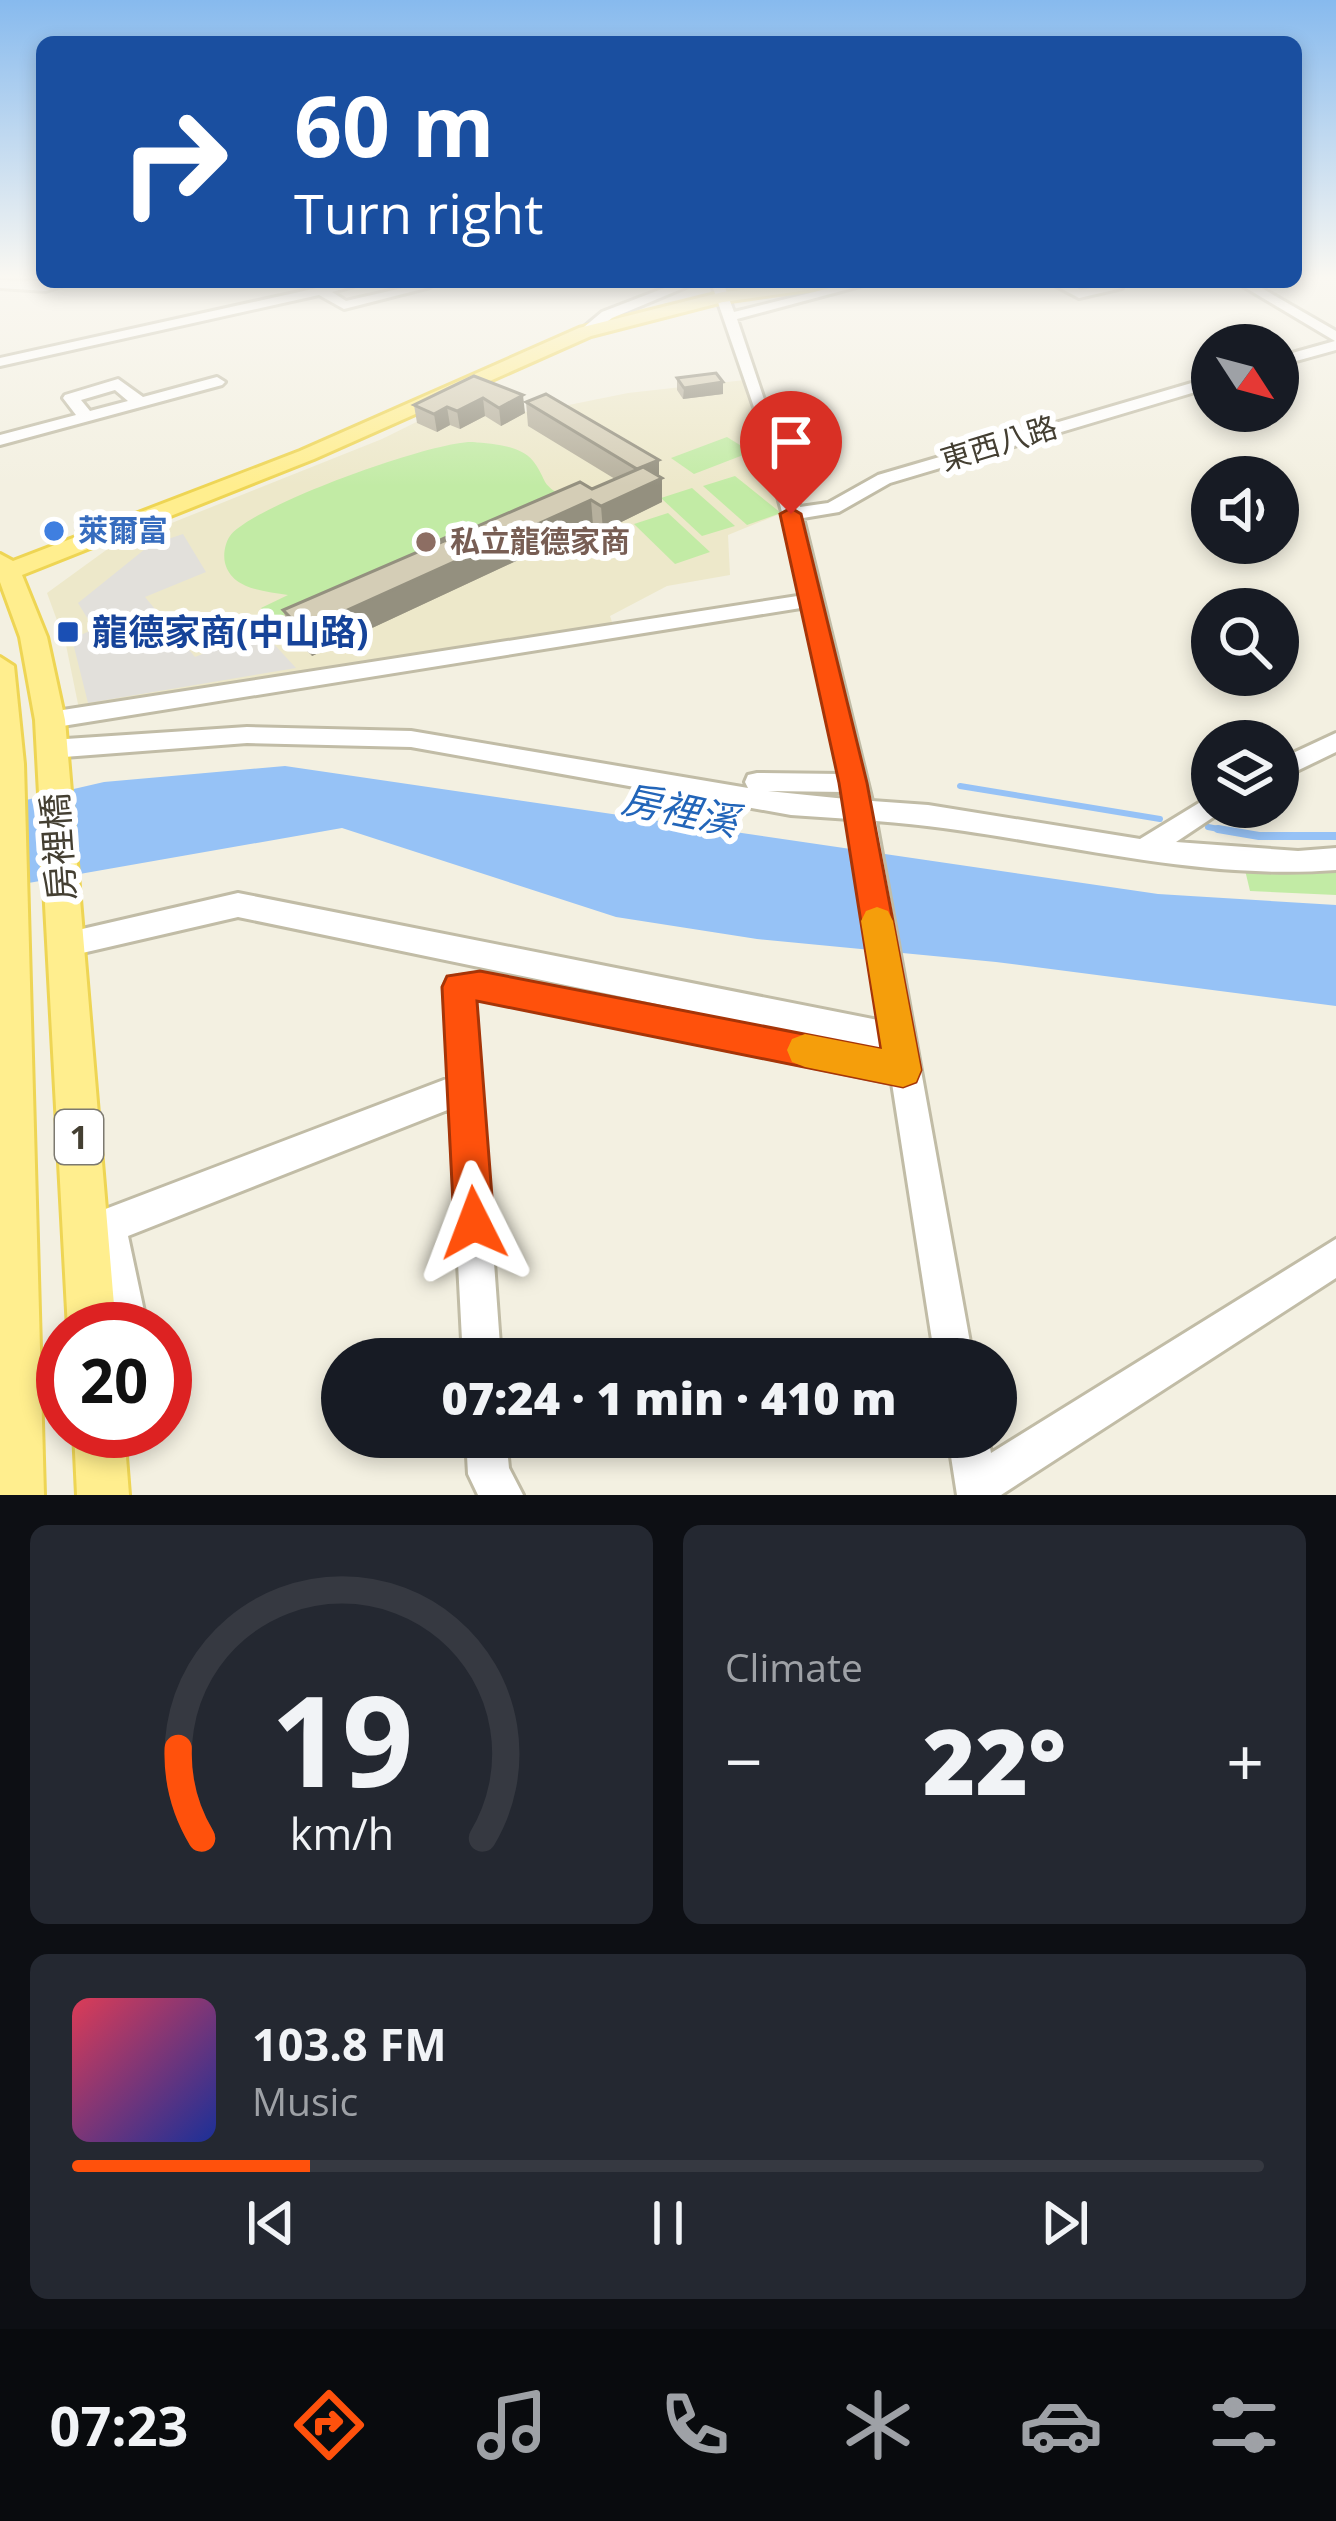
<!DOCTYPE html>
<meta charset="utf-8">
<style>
:root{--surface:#171b24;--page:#242831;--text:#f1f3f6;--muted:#9ea1a6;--line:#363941;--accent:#ff510c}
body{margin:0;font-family:"Open Sans","Noto Sans TC",sans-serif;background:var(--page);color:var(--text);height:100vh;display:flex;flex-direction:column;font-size:45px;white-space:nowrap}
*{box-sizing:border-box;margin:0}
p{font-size:39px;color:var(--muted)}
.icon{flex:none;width:66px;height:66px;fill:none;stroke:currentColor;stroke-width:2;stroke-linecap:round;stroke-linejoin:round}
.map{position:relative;height:1495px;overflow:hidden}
.details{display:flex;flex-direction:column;gap:30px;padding:30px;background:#0d0f14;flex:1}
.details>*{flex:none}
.banner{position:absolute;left:36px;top:36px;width:1266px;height:252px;border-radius:18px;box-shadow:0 6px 18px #0003;background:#1a4fa0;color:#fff;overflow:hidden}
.needle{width:78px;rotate:126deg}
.buttons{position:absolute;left:1191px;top:324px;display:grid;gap:24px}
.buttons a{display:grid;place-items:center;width:108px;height:108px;border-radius:50%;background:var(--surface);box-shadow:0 6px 18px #0003;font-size:60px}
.speed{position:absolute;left:36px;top:1302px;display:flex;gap:24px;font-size:60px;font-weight:700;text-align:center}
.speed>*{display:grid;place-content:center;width:156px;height:156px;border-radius:50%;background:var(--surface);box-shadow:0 6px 18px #0003;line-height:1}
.speed .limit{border:18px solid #d22;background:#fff;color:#111}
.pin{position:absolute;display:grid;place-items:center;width:102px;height:102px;color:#fff;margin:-123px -51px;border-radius:50% 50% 50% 0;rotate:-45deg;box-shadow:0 0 12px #0007}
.pin .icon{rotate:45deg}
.me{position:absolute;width:132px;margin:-66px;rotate:357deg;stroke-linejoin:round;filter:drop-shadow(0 0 9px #0008)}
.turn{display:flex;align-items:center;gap:42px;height:252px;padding:0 60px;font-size:54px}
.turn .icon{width:156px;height:156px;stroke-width:2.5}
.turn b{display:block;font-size:84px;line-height:102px}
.big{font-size:90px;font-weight:800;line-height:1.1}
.details .widget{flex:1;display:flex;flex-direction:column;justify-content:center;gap:18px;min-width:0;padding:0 42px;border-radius:18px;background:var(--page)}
.details .dial{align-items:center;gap:0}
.dial svg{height:312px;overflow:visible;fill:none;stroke:var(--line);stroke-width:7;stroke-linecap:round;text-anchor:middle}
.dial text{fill:var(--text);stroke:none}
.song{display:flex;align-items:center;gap:36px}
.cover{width:144px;height:144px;border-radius:18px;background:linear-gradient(135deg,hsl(350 70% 55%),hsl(230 70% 35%))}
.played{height:12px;border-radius:6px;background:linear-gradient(90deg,var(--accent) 20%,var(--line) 20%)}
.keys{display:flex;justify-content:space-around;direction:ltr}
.heat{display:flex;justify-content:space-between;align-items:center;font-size:66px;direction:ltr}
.details .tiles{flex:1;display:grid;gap:30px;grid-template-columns:1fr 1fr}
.widget:last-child{grid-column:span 2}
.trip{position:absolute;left:321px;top:1338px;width:696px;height:120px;border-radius:60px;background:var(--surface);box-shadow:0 6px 18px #0003;font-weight:800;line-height:120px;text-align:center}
.menu{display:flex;height:192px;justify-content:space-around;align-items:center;background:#090b0e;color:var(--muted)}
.menu .icon{width:84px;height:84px}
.menu .current{color:var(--accent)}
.menu b{font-size:54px;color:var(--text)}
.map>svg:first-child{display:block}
.education{fill:#ede8ca}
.green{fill:#c2eba5}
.parking{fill:#e2e0db}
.water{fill:#96c2f6}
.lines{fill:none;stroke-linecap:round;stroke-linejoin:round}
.stream-far2{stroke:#96c2f6;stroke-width:3}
.stream-far1{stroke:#96c2f6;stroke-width:6}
.stream{stroke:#96c2f6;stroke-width:8}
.minor-casing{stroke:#c1bca6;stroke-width:6}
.major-casing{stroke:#eed554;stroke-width:6}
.minor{fill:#fff;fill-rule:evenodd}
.major{fill:#ffee8e;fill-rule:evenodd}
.wall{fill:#b6b09d}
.shaded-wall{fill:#94907f}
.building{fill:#d4cdb6;stroke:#94907f;stroke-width:3}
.route{fill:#ff510c;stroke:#a63508;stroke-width:3}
.slow{fill:#f59e0b}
.shop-dot{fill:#3f7fe0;stroke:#fff;stroke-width:4.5}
.education-dot{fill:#8d6e63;stroke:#fff;stroke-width:4.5}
.transit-dot{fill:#1a4fb4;stroke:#fff;stroke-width:4.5}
.labels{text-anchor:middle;stroke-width:12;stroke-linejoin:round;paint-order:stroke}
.far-street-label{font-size:30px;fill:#443f32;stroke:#fff}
.far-shop-label{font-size:30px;font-weight:bold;fill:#366cbe;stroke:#fff;text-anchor:start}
.far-education-label{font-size:30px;font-weight:bold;fill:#785e54;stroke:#fff;text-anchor:start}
.shield{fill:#fff;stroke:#7c7970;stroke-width:3}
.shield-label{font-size:33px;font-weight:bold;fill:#443f32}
.transit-label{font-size:36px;font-weight:bold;fill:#164399;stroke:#fff;text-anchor:start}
.street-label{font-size:36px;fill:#443f32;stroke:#fff}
.water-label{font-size:39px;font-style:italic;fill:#2265b9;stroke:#fff}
</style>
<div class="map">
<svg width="1336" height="1495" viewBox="0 0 1336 1495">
<rect width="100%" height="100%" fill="#f3f0e1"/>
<polygon class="education" points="745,380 782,513 728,535 730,575 667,586 610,616 613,625 79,709 66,645 47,593 109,548 382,439 479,391 529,413 628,393"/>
<g class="green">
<polygon points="727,437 751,452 694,474 671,458"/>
<path d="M473 442C494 444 524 445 536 465 546 480 542 484 559 494L274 620 261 608 288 595C265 591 232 590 225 563 223 555 225 543 230 536 251 506 435 440 473 442Z"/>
<polygon points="735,476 781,513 747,525 703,486"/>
<polygon points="692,488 735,526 702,536 661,498"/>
<polygon points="668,513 710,552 675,564 634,524"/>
<polygon points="1336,869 1336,895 1250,891 1245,870"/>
</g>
<polygon class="parking" points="183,534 206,572 145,597 195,657 261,630 296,668 88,703 72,639 94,629 78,603 150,545"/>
<polygon class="water" points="285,766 1158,894 1336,905 1336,1006 996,962 757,939 616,917 342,828 0,888 0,806 104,782"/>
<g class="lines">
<polyline class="stream-far2" points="1236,282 1332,340"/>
<g class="stream-far1">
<polyline points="960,786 1160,819"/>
<polyline points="1208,827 1235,832"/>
</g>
<polyline class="stream" points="1218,829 1259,836 1336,836"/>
<defs>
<g id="minor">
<polygon points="0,280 74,282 46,291 0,288"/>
<polygon points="344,282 367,282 332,292 346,301 424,283 430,287 344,309 319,295 0,366 0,358"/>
<polygon points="680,282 698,282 612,318 590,335 578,332 602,312"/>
<path d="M711 282H723L734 312 854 282H875L737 319 800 507 828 503 878 475 1212 377V387L890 483 839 512 803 518 872 801 928 805 1140 839 1212 795V807H1224L1221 812 1176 842 1298 851 1336 848V870C1181 882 1029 832 876 821L973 1359H935L892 1083 480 999 475 1000 501 1359H463L450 1109 128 1236 145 1316 139 1329H93L106 1309 90 1226 95 1213 449 1078 444 987 448 978 480 973 888 1052 238 917 65 957 55 954 51 945 55 936 65 933 238 893 883 1021 850 819 791 815 411 747 247 743 51 758 39 749 51 740 247 727 411 731 748 788 745 782 748 775 757 773 841 774 807 607 50 728 38 720 50 712 804 595 755 410ZM768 791 845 792 846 799Z"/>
<polygon points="1049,282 1065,282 1081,290 1116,284 1122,288 1079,298"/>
<polygon points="1236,282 1251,282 1336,331 1336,350 1278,366 1278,357 1335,341"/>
<path d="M217 377 225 382 222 385 0 445V435L76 415 63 398 65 395 118 379 143 397ZM115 390 128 401 90 411 81 400Z"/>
<polygon points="1336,733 1336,752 1278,780 1278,760"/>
<polygon points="1336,1239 1336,1278 1001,1495 957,1495 948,1437 988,1437 991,1453"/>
<polygon points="466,1437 506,1437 509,1468 523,1495 478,1495 468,1474"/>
</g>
<g id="major">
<polygon points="813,282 864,282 723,302 591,336 314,459 22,575 47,637 65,720 116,1329 68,1329 35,720 20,637 0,582 0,554 13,561 300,451 579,328 723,292"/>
<polygon points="0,657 14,666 24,764 44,1495 0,1495"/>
<polygon points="74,1431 124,1431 129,1495 77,1495"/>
</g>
</defs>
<use href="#minor" class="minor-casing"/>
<use href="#major" class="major-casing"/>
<use href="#minor" class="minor"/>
<use href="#major" class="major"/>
</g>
<g class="wall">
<polygon points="474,376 525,413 501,426 485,416 460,429 450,425 437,432 417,423 414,405"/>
<polygon points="677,378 723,394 683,399 677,390"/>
<polygon points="526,402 662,478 662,502 603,531 593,525 312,656 292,636 283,610 453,537 592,489 615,479 528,426"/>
</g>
<g class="shaded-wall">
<polygon points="723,382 723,394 683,399 684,388"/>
<polygon points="523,395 525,413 501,426 499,408"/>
<polygon points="483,398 485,416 460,429 457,411"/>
<polygon points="447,407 450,425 437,432 434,414"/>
<polygon points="659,460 659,479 662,478 662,502 603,531 601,506 637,469"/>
<polygon points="591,500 593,525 312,656 303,630"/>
</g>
<g class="building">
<polygon points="716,373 723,382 684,388 677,378"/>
<polygon points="474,376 523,395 499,408 483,398 457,411 447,407 434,414 414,405"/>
<polygon points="546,394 659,460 637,469 526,402"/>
<polygon points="643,467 662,478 601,506 591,500 303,630 283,610 580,482 592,489"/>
<polygon points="451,535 453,537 428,548 427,546"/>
</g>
<linearGradient id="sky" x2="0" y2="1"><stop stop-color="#87baee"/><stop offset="0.57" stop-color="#faf8f2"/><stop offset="1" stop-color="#faf8f2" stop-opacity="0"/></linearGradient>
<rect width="1336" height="486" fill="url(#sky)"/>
<polygon class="route" points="791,508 801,514 867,783 921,1070 916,1082 903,1087 477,1001 494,1223 488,1237 474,1243 459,1237 454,1223 442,987 447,976 480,971 881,1049 839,783 780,514"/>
<polygon class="slow" points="877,907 888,911 893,921 921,1070 916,1082 903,1087 805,1067 792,1062 787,1050 792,1039 805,1034 882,1049 861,921 866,911"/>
<circle class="shop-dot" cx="54" cy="531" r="12"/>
<circle class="education-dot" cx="426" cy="542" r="12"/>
<rect class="transit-dot" x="56" y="620" width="24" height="24" rx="6"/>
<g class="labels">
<g class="far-street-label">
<text transform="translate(999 444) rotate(-17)" y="10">東西八路</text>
</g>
<g class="far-shop-label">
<text x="78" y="541">萊爾富</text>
</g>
<g class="far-education-label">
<text x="450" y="552">私立龍德家商</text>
</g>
<rect class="shield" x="55" y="1110" width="48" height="54" rx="9"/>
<g class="shield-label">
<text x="79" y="1149">1</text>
</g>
<g class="transit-label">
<text x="92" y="645">龍德家商(中山路)</text>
</g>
<g class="street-label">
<text transform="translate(58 847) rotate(-94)" y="13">房裡橋</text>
</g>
<g class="water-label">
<text transform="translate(680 810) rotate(12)" y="14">房裡溪</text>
</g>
</g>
</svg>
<div class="buttons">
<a><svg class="needle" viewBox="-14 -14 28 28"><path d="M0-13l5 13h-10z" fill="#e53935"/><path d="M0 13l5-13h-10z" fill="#9ea1a6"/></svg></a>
<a><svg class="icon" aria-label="sound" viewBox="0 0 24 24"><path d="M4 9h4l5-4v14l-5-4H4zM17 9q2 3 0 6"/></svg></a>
<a><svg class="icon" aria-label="search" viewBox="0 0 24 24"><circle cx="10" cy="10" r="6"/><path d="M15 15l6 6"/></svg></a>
<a><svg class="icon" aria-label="layers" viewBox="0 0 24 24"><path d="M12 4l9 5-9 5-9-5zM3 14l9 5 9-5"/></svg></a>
</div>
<div class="speed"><div class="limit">20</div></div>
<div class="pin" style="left:791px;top:514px;background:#d93025"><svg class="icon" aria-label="arrive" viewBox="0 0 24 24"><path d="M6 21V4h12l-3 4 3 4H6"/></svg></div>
<svg class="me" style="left:474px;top:1223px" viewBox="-20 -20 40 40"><path d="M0-17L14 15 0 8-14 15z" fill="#ff510c" stroke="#fff" stroke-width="4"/></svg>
<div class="trip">07:24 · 1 min · 410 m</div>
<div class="banner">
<div class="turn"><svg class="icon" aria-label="right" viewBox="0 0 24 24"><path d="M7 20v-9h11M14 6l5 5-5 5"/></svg><div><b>60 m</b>Turn right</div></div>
</div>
</div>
<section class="details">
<div class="tiles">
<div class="widget dial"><svg viewBox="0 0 100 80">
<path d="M14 69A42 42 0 1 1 86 69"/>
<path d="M14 69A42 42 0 0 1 8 46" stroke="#ff510c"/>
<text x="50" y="56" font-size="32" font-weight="700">19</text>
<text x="50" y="72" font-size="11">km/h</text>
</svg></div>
<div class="widget"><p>Climate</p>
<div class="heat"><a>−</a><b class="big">22°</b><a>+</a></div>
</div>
<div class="widget">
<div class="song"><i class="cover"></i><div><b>103.8 FM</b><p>Music</p></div></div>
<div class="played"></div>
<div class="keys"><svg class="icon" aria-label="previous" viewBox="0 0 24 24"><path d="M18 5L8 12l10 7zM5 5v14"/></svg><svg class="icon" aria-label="pause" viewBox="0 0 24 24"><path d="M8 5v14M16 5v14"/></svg><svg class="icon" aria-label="next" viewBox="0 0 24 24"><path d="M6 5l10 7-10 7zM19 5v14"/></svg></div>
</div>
</div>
</section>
<nav class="menu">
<b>07:23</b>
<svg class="icon current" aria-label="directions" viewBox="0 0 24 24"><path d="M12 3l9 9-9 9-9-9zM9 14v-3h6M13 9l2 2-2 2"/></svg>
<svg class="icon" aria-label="music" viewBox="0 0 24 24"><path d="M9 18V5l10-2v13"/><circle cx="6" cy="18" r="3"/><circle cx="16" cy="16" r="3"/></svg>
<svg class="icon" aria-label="phone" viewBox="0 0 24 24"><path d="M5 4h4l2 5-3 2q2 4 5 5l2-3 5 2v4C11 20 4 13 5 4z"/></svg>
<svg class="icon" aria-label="climate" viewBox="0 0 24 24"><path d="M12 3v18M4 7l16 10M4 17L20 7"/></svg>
<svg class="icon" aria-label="car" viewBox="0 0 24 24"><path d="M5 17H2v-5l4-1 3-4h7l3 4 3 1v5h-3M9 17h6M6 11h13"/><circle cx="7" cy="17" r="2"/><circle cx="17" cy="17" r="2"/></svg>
<svg class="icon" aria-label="filters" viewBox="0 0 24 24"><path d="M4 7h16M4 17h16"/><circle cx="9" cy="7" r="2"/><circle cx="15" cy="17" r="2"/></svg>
</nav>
